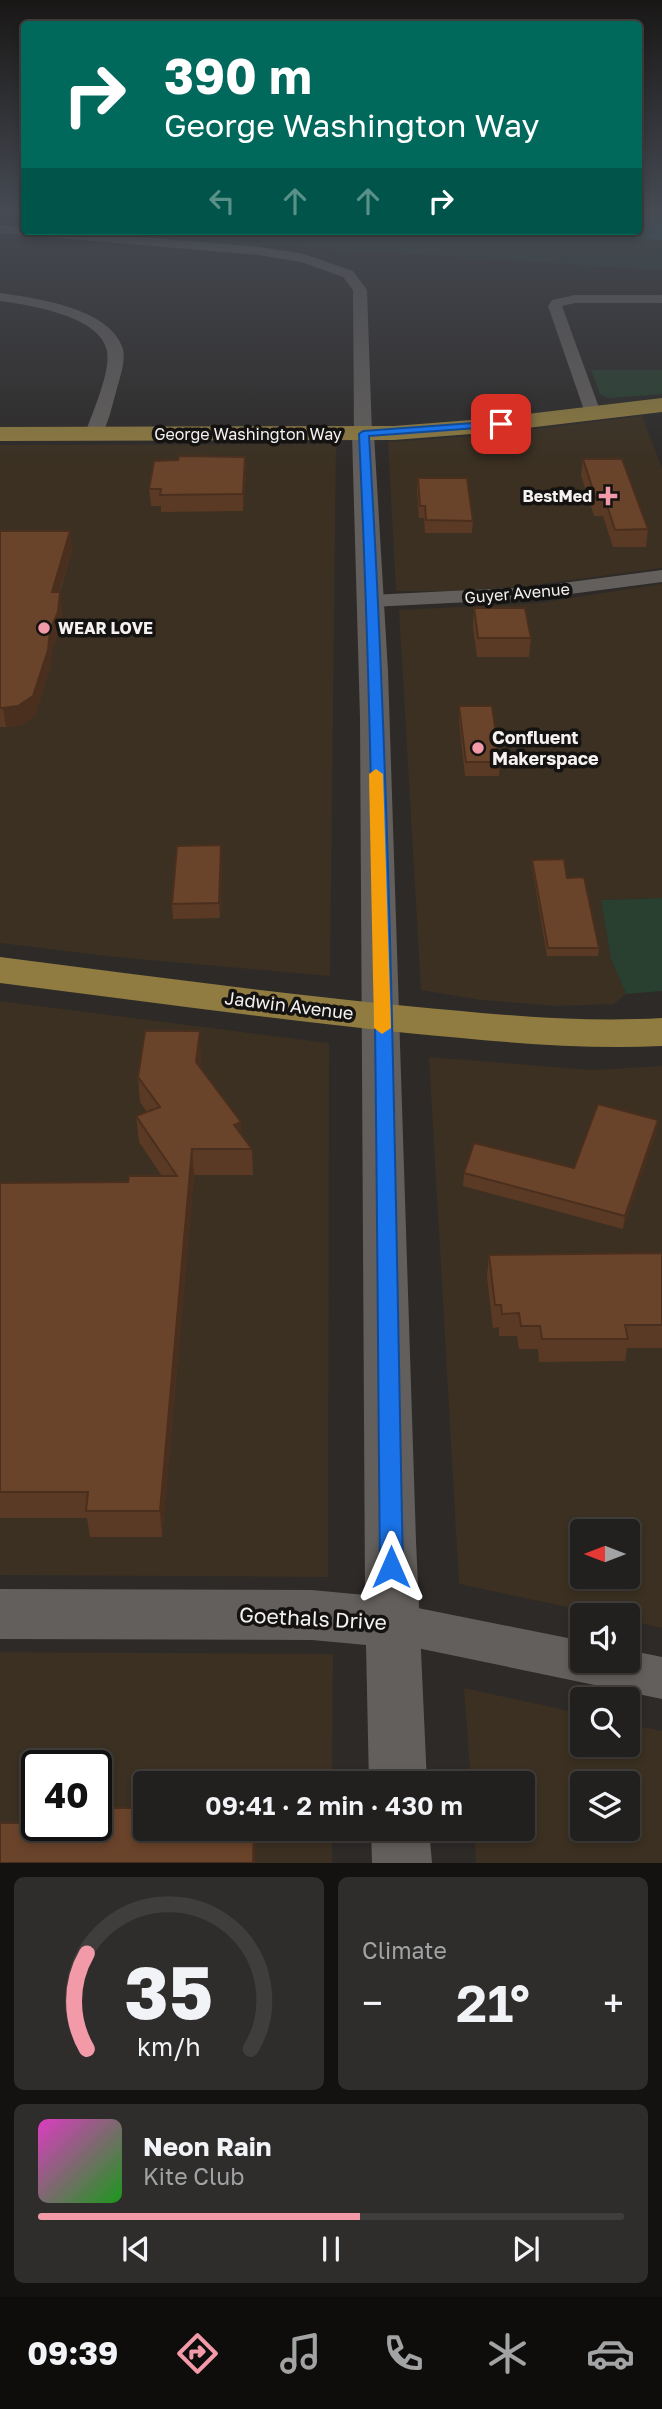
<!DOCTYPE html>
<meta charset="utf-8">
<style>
:root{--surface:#22201e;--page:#2e2d2b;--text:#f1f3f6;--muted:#a2a3a4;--line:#3f3e3c;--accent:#f39aa8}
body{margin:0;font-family:"Golos Text",sans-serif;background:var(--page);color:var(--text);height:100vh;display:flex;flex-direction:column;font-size:26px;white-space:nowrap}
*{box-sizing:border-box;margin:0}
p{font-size:23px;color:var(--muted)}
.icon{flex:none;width:38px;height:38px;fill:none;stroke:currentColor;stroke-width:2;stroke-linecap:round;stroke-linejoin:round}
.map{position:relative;height:1863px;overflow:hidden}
.sheet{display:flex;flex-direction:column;gap:14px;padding:14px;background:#131210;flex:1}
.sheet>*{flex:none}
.top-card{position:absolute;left:21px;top:21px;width:621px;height:214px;border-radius:7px;box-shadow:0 4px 10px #0003,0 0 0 2px var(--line);background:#00695c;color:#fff;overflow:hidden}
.needle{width:46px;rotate:270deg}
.tools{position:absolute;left:570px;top:1519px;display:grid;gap:14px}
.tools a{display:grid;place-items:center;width:70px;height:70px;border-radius:7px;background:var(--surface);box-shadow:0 4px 10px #0003,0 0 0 2px var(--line);font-size:35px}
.speed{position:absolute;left:21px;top:1750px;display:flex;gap:14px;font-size:35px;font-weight:700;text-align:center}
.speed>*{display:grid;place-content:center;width:91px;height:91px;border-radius:50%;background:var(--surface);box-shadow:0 4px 10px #0003,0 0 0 2px var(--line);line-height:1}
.speed .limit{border:4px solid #111;border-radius:10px;background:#fff;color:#111}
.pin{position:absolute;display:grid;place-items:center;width:60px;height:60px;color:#fff;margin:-30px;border-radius:14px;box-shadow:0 4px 10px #0006}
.me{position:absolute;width:77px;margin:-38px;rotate:0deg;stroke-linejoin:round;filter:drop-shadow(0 0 5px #0008)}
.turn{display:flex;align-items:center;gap:24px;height:147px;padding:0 28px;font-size:32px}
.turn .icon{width:91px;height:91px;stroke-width:2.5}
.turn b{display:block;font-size:49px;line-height:60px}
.lanes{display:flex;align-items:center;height:66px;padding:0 28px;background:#0003;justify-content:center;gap:35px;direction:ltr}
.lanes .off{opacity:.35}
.big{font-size:52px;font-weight:600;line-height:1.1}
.sheet .widget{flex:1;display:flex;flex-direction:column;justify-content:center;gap:10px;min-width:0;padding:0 24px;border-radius:10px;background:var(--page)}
.sheet .dial{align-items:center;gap:0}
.dial svg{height:182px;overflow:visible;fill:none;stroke:var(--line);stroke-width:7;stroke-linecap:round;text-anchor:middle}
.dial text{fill:var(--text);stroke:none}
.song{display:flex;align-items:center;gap:21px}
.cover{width:84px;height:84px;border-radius:10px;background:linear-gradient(135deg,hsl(310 70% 55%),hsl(120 70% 35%))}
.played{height:7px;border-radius:4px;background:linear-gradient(90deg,var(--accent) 55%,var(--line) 55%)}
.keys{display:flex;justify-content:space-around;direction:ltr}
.heat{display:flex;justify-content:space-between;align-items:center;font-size:38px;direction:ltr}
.sheet .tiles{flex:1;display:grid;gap:14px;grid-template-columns:1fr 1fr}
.widget:last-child{grid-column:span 2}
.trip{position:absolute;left:133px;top:1771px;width:402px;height:70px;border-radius:7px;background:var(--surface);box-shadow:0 4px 10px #0003,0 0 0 2px var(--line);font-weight:600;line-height:70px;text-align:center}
.dock{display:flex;height:112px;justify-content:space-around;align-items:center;background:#0e0d0c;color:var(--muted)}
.dock .icon{width:49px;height:49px}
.dock .selected{color:var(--accent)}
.dock b{font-size:32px;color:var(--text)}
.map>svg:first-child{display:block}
.commercial{fill:#3b3021;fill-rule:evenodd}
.green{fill:#293f2f}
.water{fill:#226468}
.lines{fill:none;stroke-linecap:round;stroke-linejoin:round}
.minor{fill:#635f5c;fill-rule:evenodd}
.tertiary{fill:#635f5c;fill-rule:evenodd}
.primary{fill:#907c40;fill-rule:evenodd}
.wall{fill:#5b3a25}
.shaded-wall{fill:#4a2f1e}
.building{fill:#6a432b;stroke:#4a2f1e;stroke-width:2}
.route{fill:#1a73e8;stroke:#114b97;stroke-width:2}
.slow{fill:#f59e0b}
.poi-dot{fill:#f39aa8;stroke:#141312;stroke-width:2.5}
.labels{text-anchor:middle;stroke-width:7;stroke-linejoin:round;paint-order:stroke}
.far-street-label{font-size:16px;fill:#f4f1f0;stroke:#141312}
.far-poi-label{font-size:16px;font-weight:bold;fill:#f4f1f0;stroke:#141312;text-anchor:end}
.poi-label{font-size:18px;font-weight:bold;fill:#f4f1f0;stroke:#141312;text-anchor:start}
.street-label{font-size:18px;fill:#f4f1f0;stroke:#141312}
.near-street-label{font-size:21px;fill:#f4f1f0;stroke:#141312}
</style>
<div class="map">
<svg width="662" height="1863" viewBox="0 0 662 1863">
<rect width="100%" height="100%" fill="#2d2a28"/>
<g class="commercial">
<polygon points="642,416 662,468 662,568 526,586 452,591 396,591 388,442 486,435"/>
<polygon points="336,444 330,976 115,957 0,943 0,445"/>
<polygon points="662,584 662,898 601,900 611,959 626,994 614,1004 557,1006 481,1000 421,990 399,610 538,603"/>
<polygon points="0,1001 329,1043 328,1577 0,1575"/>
<path d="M429 1057 593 1070 662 1066V1628L628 1620V1615H605L459 1584ZM583 1531H628V1577H583Z"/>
<path d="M0 1652 333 1654 332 1783H145V1829H332V1863H0ZM37 1766H96V1825H37Z"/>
<path d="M464 1688 583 1714V1745H628V1724L662 1731V1863H476L474 1829H523V1783H471ZM628 1783V1829H583V1783Z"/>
</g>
<g class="green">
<polygon points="61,231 531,231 662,240 662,270 266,244 262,248"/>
<polygon points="591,370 662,370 662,394 608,398 600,394"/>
<polygon points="662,898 662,991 626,994 611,959 601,900"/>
</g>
<polygon class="water" points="639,209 662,209 662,240 531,231 639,231"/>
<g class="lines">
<g class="minor">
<polygon points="0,225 24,227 24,231 70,231 259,247 304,254 353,271 367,290 372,434 363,439 354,434 353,290 343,277 301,262 259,255 0,233"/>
<path d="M0 293C35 298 111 308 123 349 126 362 119 380 116 392 112 406 108 425 100 438L94 439 85 434C92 413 111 372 107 351 101 316 29 305 0 301Z"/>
<polygon points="575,295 662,295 662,303 575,303 562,306 601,413 593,418 585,413 548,306 552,300"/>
<polygon points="662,570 662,582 532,599 371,607 364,605 361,601 364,597 371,595 532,587"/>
<polygon points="393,1603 583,1641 583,1661 628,1661 628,1650 662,1657 662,1699 393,1643 378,1637 372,1623 378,1609"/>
</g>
<g class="tertiary">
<polygon points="363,427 371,429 374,434 388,671 416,1541 427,1783 369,1783 366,1645 312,1640 0,1639 0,1589 312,1590 365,1595 360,718 352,434 355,429"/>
<polygon points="371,1829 429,1829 432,1863 372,1863"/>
</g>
<g class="primary">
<polygon points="662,398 662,412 484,433 394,440 0,441 0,427 394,426 484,419"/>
<path d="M0 957C136 974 271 993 407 1006 492 1014 576 1023 662 1018V1046C576 1050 492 1041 407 1033 271 1019 136 1000 0 983Z"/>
</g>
</g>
<g class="wall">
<polygon points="245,457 246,473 243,511 161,512 161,506 151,506 149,489 178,460"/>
<polygon points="583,459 648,529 646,547 613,547 603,516 594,516 581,475"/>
<polygon points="418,478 473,521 472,533 425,533 424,518 419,518 417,490"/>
<polygon points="0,531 72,549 60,592 62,611 60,630 52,649 50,668 35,716 21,725 6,727 0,727"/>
<polygon points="474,608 531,638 529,657 477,657 473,627"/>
<polygon points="459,706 500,762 499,776 465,776 459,720"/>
<polygon points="222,860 220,918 173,919 172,904"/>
<polygon points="532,860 567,878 599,948 598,956 547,956 532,867"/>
<polygon points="201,1056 200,1067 241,1122 241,1134 252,1149 253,1175 194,1175 162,1537 90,1537 87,1518 0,1518 0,1183 128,1182 162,1176 139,1142 136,1116 147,1112 140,1102 138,1077"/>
<polygon points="658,1120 656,1133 623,1229 463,1186 464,1173 574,1168"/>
<polygon points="662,1253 662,1348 627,1348 625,1361 539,1362 538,1349 519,1349 517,1336 499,1336 499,1327 493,1328 487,1277 489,1255"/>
</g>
<g class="shaded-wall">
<polygon points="245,457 246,473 243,511 243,494"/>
<polygon points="70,531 72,549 54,610 52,592"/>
<polygon points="60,592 62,611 60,630 52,649 50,668 35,716 21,725 6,727 3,708 50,630"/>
<polygon points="221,845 222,860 220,918 219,903"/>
<polygon points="200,1031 201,1056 198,1087 196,1062"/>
<polygon points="658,1120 656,1133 623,1229 625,1216"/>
<polygon points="241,1122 242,1148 234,1125"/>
<polygon points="192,1149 194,1175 162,1537 160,1511"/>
<polygon points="254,1829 256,1829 255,1863 253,1863"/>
</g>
<g class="building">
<polygon points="179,456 245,457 243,494 160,495 161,489 149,489 154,461 178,460"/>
<polygon points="583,459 622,459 648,529 615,530 605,499 596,499"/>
<polygon points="418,478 467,478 473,521 426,520 425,506 420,506"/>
<polygon points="0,531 70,531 52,592 60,592 58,612 50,630 48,650 33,696 18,706 3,708 0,708"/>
<polygon points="474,608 525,608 531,638 478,638"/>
<polygon points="459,706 492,706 500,762 466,762"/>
<polygon points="221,845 219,903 172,904 177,846"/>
<polygon points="564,859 567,878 584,877 599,948 548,948 532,860"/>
<polygon points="145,1031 200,1031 196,1062 241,1122 234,1125 252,1149 192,1149 160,1511 86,1511 88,1492 0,1492 0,1183 128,1182 129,1176 177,1176 136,1116 160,1107 138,1077"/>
<polygon points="598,1104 658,1120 625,1216 464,1173 474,1143 574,1168"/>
<polygon points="662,1253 662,1325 625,1325 628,1339 542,1339 540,1326 521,1326 519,1313 502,1314 501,1305 495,1305 489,1255"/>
<polygon points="96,1808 145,1808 145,1829 254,1829 253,1863 0,1863 0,1823 37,1823 37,1825 96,1825"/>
</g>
<linearGradient id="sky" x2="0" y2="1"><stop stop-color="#191716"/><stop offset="0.45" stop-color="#464a53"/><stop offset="1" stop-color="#464a53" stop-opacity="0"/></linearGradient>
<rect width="662" height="469" fill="url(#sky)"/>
<path class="route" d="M501 421 506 424 504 426 369 436C392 813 395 1191 403 1567L400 1575 391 1578 383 1575 380 1567C376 1190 377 811 359 434L363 431Z"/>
<polygon class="slow" points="376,769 383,774 391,1028 382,1034 374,1028 369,774"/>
<g class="poi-dot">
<path d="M604.5 485.5h7v7h7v7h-7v7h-7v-7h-7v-7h7z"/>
<circle cx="44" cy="628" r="7"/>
<circle cx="478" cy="748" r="7"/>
</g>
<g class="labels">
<g class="far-street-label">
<text x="248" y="440">George Washington Way</text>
<text transform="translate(517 593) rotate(-5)" y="6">Guyer Avenue</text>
</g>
<g class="far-poi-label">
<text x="592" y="502">BestMed</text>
<text x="58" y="634" text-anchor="start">WEAR LOVE</text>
</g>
<g class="poi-label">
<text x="492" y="744">Confluent<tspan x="492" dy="21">Makerspace</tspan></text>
</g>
<g class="street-label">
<text transform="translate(289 1006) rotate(7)" y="6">Jadwin Avenue</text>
</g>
<g class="near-street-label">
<text transform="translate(313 1619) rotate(3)" y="7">Goethals Drive</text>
</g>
</g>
</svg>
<div class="tools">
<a><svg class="needle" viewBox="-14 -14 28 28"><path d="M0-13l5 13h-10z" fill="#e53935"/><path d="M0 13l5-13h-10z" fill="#a2a3a4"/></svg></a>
<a><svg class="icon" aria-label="sound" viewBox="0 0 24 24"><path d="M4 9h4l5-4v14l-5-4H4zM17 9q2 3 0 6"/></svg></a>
<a><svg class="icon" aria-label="search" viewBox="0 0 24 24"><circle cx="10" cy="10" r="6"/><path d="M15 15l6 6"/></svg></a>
<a><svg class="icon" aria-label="layers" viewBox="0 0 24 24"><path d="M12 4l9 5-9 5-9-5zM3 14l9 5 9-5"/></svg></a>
</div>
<div class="speed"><div class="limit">40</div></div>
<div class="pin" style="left:501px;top:424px;background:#d93025"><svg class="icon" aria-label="arrive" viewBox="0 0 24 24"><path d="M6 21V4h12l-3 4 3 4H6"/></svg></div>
<svg class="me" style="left:391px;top:1567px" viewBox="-20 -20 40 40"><path d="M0-17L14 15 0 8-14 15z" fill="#1a73e8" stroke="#fff" stroke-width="4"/></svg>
<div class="trip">09:41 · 2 min · 430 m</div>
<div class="top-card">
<div class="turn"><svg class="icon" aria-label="right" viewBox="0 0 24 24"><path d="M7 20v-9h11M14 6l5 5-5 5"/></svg><div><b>390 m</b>George Washington Way</div></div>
<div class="lanes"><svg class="icon off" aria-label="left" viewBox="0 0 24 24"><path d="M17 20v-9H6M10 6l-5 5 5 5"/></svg><svg class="icon off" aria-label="ahead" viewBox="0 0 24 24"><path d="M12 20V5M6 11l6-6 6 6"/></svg><svg class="icon off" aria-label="ahead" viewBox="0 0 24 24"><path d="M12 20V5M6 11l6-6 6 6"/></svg><svg class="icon" aria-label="right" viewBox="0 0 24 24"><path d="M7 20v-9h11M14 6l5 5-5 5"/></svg></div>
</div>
</div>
<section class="sheet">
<div class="tiles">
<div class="widget dial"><svg viewBox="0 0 100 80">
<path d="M14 69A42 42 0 1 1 86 69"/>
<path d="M14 69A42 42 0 0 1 14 27" stroke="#f39aa8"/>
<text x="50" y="56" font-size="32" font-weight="700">35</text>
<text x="50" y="72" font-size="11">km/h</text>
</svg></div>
<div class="widget"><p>Climate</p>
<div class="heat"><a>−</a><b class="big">21°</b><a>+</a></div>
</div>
<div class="widget">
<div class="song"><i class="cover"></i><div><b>Neon Rain</b><p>Kite Club</p></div></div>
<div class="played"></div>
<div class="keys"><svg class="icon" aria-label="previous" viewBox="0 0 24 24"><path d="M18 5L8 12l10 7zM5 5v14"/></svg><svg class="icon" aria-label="pause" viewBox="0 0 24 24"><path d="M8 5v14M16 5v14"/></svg><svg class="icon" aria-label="next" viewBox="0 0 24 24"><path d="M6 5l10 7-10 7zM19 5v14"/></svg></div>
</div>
</div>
</section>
<nav class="dock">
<b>09:39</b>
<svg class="icon selected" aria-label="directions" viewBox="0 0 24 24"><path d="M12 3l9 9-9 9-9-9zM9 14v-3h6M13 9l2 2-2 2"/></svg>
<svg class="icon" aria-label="music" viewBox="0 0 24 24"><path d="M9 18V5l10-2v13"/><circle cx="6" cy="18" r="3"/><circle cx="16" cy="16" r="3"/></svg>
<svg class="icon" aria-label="phone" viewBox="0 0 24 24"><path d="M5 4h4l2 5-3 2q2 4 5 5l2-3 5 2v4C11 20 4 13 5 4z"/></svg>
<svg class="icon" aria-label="climate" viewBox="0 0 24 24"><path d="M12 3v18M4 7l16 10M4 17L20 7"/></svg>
<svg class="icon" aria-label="car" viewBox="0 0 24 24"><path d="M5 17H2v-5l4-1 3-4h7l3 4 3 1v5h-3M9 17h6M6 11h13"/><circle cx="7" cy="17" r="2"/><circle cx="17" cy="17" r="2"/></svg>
</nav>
